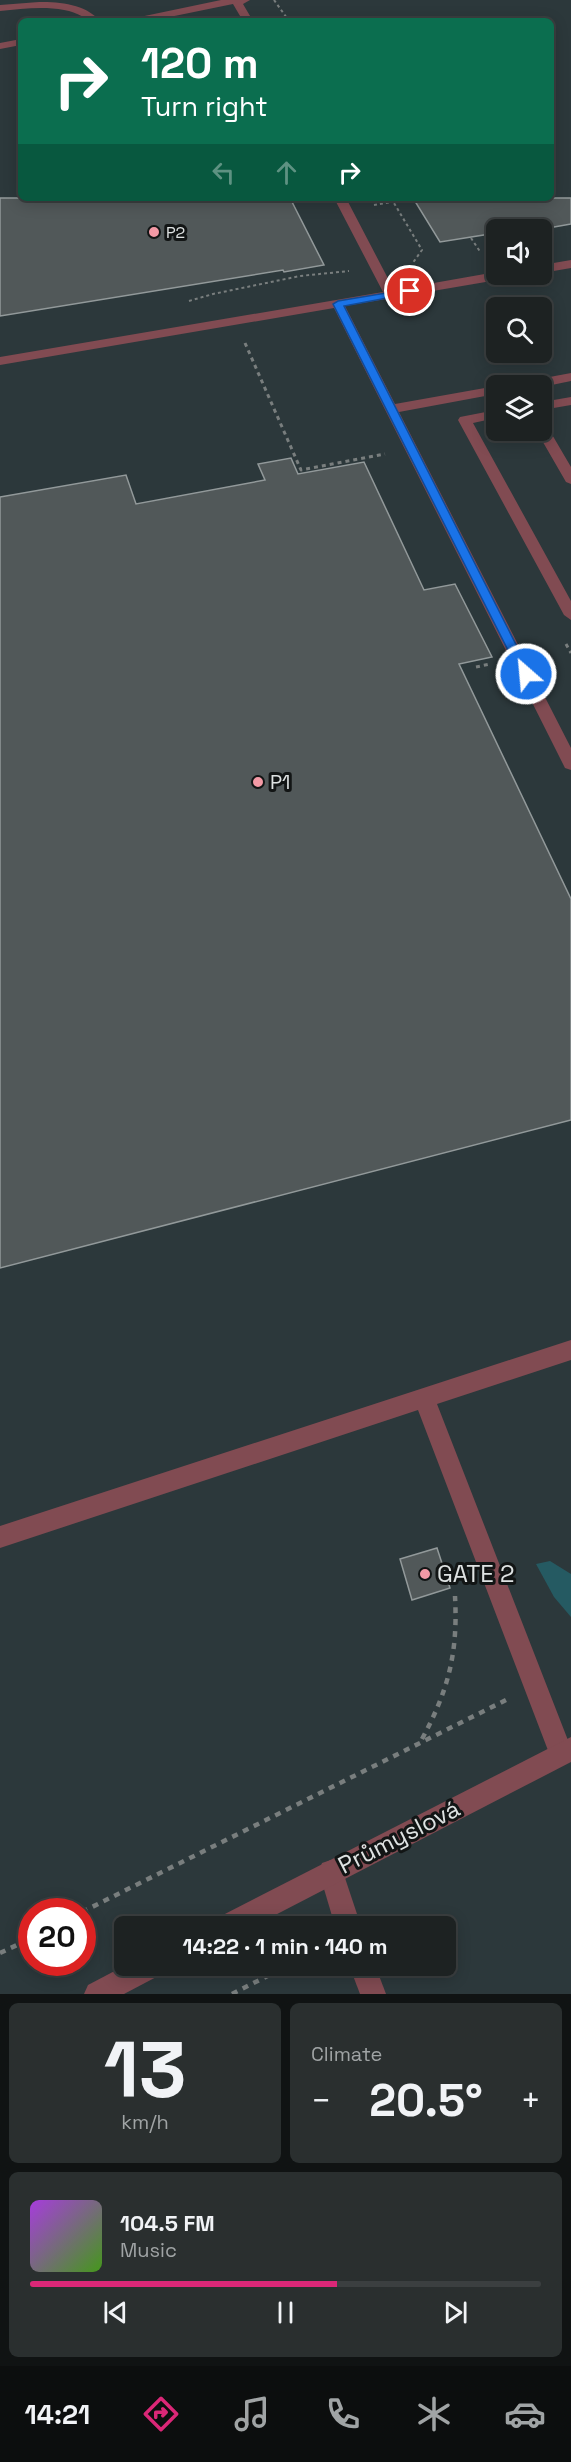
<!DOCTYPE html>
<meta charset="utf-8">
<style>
:root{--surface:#1d2222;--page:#2a2f2f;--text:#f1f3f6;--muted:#a0a4a5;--line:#3b3f40;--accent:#db2777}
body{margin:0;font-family:"Space Grotesk",sans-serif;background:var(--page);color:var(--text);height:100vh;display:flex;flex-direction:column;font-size:22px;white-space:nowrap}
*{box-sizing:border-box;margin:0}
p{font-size:20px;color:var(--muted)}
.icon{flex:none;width:33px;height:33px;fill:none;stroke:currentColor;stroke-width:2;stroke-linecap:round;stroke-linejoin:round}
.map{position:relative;height:1994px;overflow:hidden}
.panel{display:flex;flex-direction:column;gap:9px;padding:9px;background:#101313;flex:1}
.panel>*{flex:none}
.top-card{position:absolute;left:18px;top:18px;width:536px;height:183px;border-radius:9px;box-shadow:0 3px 15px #0003,0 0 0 2px var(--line);background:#0b6e4f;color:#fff;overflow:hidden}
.controls{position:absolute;left:486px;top:219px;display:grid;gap:12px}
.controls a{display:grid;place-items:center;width:66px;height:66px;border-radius:9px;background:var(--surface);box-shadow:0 3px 15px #0003,0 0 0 2px var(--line);font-size:30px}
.speed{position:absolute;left:18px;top:1898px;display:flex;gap:12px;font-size:30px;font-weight:700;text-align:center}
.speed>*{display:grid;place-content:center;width:78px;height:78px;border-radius:50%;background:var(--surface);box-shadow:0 3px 15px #0003,0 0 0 2px var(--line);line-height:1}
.speed .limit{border:9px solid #d22;background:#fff;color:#111}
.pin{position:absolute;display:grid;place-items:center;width:51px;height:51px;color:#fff;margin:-26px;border:3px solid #fff;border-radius:50%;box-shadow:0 2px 6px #0007}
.me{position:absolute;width:66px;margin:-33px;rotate:333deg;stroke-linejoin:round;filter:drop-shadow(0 0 4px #0008)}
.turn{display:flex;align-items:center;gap:21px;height:126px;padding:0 24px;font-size:27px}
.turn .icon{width:78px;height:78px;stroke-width:2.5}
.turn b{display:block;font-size:42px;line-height:51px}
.lanes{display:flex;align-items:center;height:57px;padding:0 24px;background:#0003;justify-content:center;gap:30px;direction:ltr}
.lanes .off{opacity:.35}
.big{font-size:45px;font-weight:600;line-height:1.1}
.panel .tile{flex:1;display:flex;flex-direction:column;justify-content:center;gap:9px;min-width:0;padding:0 21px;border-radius:9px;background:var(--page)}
.panel .dial{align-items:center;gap:0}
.dial b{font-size:78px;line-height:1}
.song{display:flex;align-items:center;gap:18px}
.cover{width:72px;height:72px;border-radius:9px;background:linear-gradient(135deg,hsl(280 70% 55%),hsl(100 70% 35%))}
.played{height:6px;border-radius:3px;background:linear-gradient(90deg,var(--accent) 60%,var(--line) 60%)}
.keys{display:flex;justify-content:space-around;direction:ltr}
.heat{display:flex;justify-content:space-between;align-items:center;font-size:33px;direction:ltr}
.panel .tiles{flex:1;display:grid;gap:9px;grid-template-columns:1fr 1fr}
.tile:last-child{grid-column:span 2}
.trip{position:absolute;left:114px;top:1916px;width:342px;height:60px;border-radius:9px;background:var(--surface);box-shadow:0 3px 15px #0003,0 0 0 2px var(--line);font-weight:600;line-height:60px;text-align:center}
.menu{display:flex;height:96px;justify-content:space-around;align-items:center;background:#0c0e0e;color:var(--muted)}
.menu .icon{width:42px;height:42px}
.menu .current{color:var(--accent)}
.menu b{font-size:27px;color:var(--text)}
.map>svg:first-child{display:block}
.built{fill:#2c383b;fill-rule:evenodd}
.green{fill:#255a62}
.building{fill:#515859;stroke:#92999a;stroke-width:1.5}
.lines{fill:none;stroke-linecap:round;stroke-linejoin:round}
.path-far2{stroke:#797e7e;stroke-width:2;stroke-dasharray:3 3;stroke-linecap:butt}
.path-far1{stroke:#797e7e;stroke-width:3;stroke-dasharray:4 4;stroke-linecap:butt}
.path{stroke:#797e7e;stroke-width:4.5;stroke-dasharray:6 6;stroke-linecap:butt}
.lane{fill:#814b52;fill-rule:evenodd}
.street{fill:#814b52;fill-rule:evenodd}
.route{fill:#1a73e8;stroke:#114b97;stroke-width:1.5}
.poi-dot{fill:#f49aa6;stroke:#121515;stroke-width:2}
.labels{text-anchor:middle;stroke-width:6;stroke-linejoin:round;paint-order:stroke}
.far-poi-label{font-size:16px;fill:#dee2e2;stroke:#121515;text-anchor:start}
.poi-label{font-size:20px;fill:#dee2e2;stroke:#121515;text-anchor:start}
.near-poi-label{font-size:24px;fill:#dee2e2;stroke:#121515;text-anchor:start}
.near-street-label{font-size:24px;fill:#dee2e2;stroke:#121515}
</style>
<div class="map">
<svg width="571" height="1994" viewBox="0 0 571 1994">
<rect width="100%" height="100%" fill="#272d2e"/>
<path class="built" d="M0 0H571V1994H0ZM21 21H550V198H21ZM496 230H542V274H496ZM496 308H542V352H496ZM496 386H542V430H496ZM32 1911H82V1962H32ZM124 1926H446V1965H124Z"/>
<polygon class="green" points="550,1561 571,1574 571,1617 554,1597 536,1564"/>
<g class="building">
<polygon points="0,198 290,198 324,265 284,272 283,270 0,316"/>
<polygon points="413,198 571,198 571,224 537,230 496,230 496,233 440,242"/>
<polygon points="291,458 298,474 364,462 424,590 455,584 492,657 459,664 571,899 571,1120 0,1268 0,497 126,475 136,504 265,480 258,464"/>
<polygon points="437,1548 450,1588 412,1600 400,1559"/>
</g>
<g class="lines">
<g class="path-far2">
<polyline points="274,0 289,21"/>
<polyline points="305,21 319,18"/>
<polyline points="391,198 422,250 412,264"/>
<polyline points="374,205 411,199"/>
<polyline points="471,238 481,253"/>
<polyline points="189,301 213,294 300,276 349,271"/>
</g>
<g class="path-far1">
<polyline points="245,343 301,470 385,454"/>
<polyline points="566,644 571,653"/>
<polyline points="476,667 490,664"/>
</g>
<g class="path">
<path d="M422 1739C449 1689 458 1652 455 1596"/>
<polyline points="82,1912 506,1700"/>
<polyline points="0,1953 32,1938"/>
<polyline points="232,1994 289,1965"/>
</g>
<g class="lane">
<polygon points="221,0 250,0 243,4 253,21 243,21 233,4 150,21 130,21 135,18"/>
<path d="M39 2C61 2 85 4 100 21 86 21 78 12 64 10 43 6 21 9 0 11V5Z"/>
<polygon points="21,39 21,45 0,49 0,43"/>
<polygon points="334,198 346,198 394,290 496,272 496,274 515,274 509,278 345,306 395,404 496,386 496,394 399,412 571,748 571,770 565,768 563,764 334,308 0,365 0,357 383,292"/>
<polygon points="571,260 571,268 542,273 542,265"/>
<polygon points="571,373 571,381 542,387 517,386 523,382"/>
<polygon points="571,397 571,405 542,410 542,402"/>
<polygon points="496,410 496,418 473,423 571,601 571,620 564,615 458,420 460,417"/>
<polygon points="542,425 547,426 571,467 571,484 566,482 536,430 542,430"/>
<polygon points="571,1340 571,1360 437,1404 571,1748 569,1761 561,1765 553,1761 549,1753 418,1410 0,1548 0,1526"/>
<polygon points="331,1860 340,1863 361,1926 335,1926 319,1872 322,1863"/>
<polygon points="349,1965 375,1965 386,1994 360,1994"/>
</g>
<g class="street">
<polygon points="571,1737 571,1762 254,1926 215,1926 219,1917"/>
<polygon points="126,1965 166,1965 162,1974 124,1994 84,1994 88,1985"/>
</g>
</g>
<polygon class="route" points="410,289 415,291 414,293 344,306 531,674 530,677 521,677 520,674 333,304 338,301"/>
<g class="poi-dot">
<circle cx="154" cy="232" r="6"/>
<circle cx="258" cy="782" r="6"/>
<circle cx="425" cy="1574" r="6"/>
</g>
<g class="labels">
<g class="far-poi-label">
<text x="166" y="238">P2</text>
</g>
<g class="poi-label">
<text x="270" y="789">P1</text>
</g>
<g class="near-poi-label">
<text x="437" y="1582">GATE 2</text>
</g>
<g class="near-street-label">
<text transform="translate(399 1837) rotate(-27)" y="8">Průmyslová</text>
</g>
</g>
</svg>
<div class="controls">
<a><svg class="icon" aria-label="sound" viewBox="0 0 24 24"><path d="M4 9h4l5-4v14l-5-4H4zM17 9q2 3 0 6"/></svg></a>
<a><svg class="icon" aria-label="search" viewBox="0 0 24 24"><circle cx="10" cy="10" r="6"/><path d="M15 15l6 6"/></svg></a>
<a><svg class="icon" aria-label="layers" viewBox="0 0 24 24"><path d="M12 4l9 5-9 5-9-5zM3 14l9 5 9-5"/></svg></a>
</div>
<div class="speed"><div class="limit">20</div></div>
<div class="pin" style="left:410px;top:291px;background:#d93025"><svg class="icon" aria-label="arrive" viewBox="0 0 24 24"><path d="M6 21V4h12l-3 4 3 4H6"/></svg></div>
<svg class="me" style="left:526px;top:674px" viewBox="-20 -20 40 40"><circle r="17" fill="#1a73e8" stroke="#fff" stroke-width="3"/><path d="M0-11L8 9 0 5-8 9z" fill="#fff"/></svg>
<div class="trip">14:22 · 1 min · 140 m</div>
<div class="top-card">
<div class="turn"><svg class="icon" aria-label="right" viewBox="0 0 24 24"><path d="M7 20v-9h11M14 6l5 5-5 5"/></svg><div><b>120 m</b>Turn right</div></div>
<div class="lanes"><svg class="icon off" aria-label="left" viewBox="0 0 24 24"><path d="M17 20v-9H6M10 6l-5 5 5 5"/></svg><svg class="icon off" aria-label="ahead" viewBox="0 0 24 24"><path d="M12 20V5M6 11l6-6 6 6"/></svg><svg class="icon" aria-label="right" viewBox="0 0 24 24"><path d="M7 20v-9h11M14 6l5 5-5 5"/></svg></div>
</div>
</div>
<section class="panel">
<div class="tiles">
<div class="tile dial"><b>13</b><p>km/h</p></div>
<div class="tile"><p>Climate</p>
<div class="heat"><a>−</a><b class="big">20.5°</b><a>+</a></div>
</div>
<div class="tile">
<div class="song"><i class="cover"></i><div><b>104.5 FM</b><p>Music</p></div></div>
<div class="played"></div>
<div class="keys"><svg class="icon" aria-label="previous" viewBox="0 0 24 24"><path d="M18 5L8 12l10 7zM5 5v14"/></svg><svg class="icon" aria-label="pause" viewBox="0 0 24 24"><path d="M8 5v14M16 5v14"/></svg><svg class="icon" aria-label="next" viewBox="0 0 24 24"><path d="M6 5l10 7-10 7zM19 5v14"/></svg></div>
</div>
</div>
</section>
<nav class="menu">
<b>14:21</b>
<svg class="icon current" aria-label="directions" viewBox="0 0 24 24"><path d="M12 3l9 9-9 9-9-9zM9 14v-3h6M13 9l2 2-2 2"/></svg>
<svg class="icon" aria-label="music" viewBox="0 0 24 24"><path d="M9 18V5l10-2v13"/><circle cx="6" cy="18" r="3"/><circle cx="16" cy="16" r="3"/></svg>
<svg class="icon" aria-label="phone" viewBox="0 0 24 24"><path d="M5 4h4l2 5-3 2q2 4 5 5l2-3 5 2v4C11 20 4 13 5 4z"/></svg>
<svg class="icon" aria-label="climate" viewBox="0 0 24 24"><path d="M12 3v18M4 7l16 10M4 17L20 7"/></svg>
<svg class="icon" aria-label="car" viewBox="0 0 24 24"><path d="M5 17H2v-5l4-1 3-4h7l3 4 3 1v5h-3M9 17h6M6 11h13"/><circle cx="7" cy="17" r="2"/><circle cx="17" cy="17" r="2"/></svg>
</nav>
